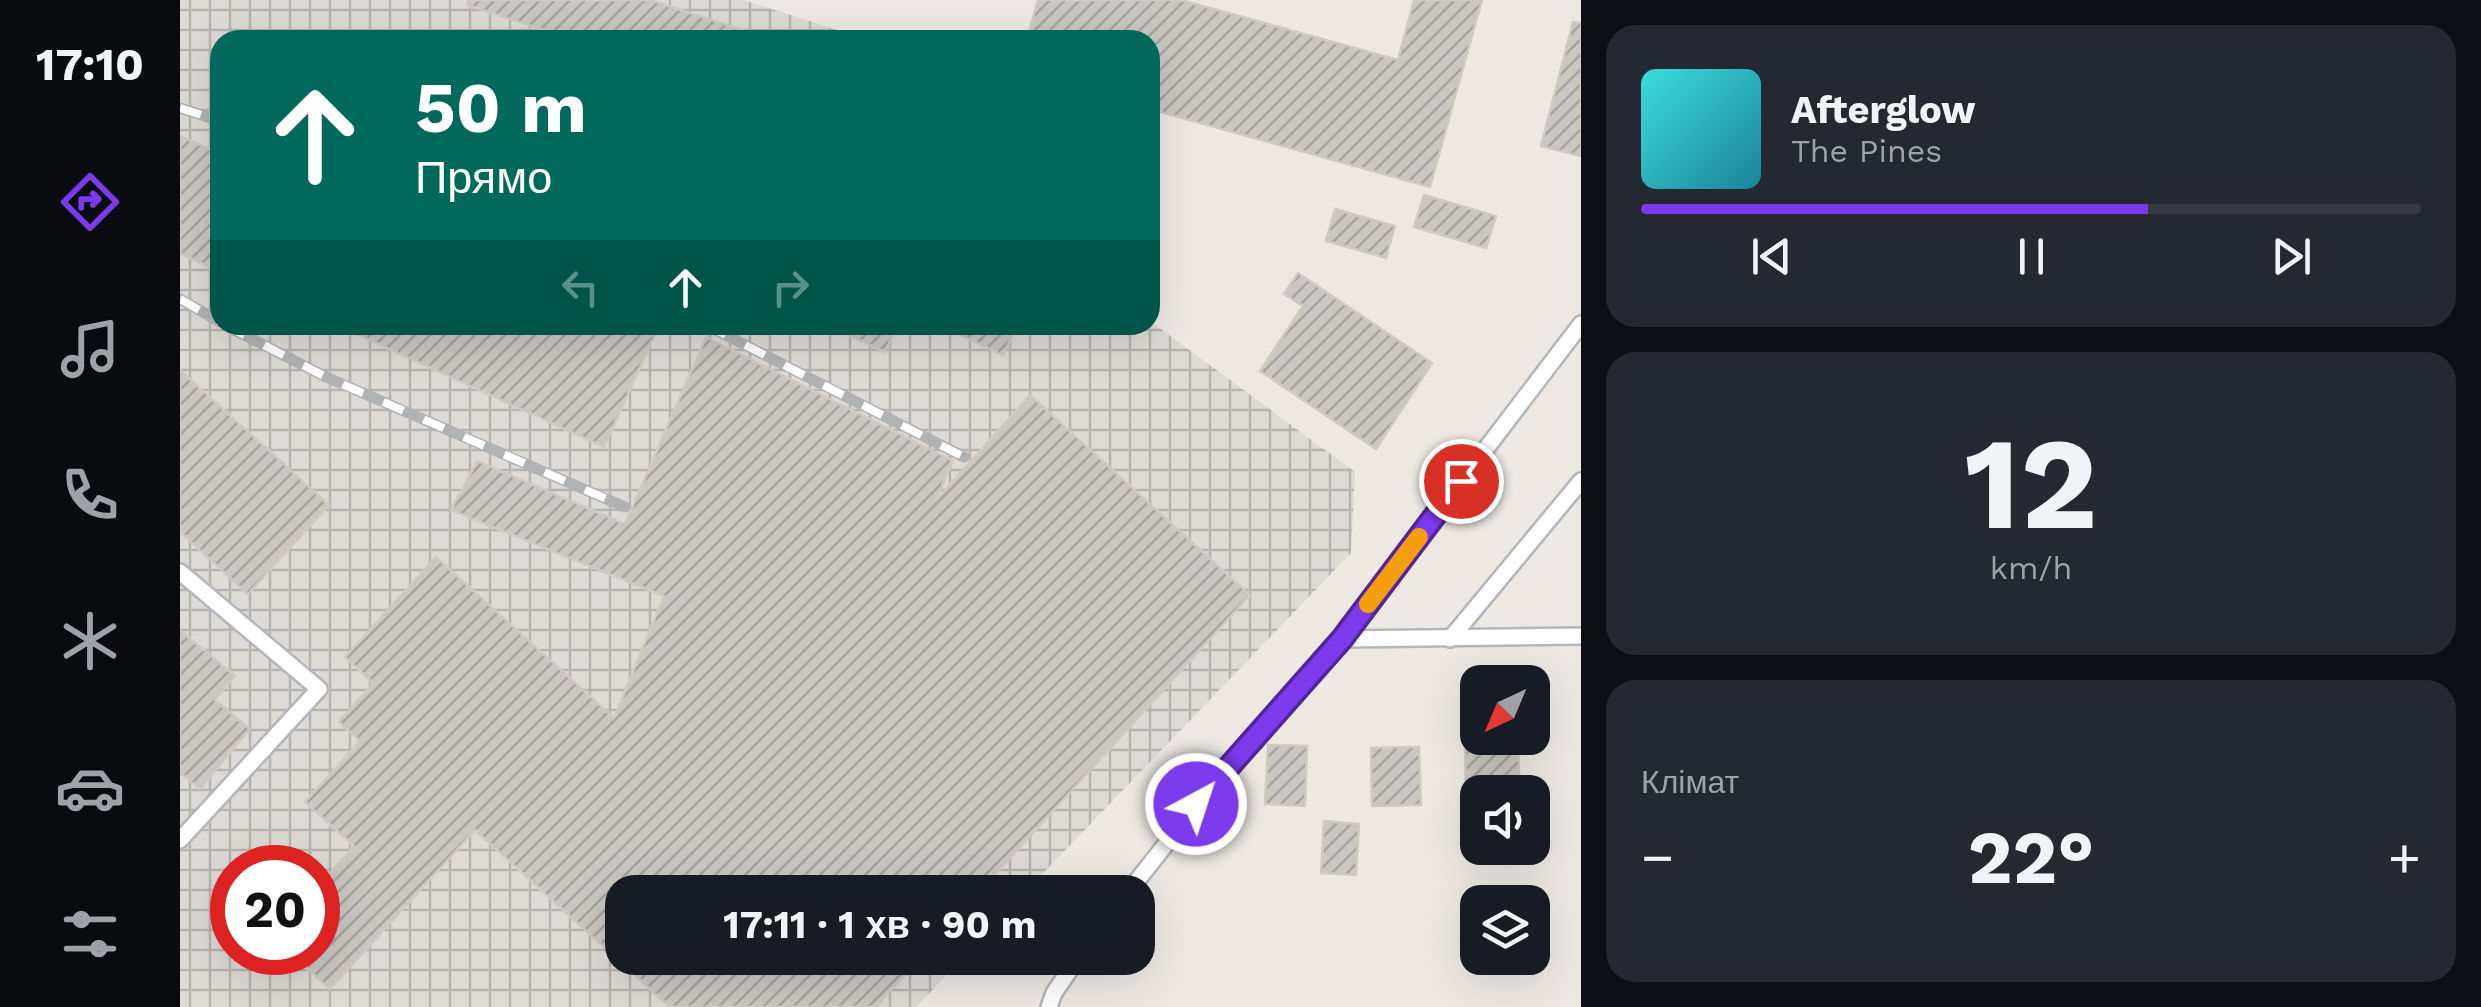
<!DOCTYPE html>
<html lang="uk">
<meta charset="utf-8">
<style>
:root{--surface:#171b24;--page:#242831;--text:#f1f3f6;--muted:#9ea1a6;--line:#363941;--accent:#7c3aed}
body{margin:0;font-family:"Work Sans",sans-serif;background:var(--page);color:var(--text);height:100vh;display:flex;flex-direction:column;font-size:38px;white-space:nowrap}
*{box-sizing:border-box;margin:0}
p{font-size:32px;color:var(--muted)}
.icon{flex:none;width:55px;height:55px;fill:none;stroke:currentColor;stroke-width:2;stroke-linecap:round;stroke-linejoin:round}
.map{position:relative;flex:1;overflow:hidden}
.sheet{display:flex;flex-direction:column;gap:25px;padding:25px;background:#0d0f14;width:900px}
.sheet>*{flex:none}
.guide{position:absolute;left:30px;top:30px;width:950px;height:305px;border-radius:30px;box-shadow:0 10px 40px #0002;background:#00695c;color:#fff;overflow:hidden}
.needle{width:65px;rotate:224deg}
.buttons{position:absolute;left:1280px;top:665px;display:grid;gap:20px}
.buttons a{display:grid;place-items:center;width:90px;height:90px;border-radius:20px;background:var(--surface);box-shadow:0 10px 40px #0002;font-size:50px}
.speed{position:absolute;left:30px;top:845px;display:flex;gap:20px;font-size:50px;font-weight:700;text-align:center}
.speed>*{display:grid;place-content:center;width:130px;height:130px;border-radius:50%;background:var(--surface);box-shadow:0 10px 40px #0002;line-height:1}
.speed .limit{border:15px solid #d22;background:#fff;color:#111}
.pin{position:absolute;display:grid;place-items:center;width:85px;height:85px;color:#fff;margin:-42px;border:5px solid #fff;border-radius:50%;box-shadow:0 2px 10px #0007}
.me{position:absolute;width:110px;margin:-55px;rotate:40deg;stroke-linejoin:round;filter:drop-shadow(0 0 8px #0008)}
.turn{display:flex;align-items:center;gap:35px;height:210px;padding:0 40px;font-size:45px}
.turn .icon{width:130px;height:130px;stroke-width:2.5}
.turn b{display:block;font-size:70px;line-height:85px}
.lanes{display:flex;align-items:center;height:95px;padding:0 40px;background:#0003;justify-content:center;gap:50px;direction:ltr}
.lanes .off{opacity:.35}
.big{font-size:75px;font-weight:700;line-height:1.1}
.sheet .widget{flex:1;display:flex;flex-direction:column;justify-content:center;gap:15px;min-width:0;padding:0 35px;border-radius:30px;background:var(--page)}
.sheet .dial{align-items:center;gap:0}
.dial b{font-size:130px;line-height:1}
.song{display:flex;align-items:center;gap:30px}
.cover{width:120px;height:120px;border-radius:15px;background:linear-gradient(135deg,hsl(180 70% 55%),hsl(190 70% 35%))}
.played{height:10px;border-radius:5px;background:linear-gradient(90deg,var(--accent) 65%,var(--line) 65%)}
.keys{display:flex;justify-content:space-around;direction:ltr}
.heat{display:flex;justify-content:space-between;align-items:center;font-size:55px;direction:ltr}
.trip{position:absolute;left:425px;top:875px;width:550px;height:100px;border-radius:30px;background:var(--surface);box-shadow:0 10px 40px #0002;font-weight:700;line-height:100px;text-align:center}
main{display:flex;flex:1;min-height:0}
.tab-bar{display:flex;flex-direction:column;width:180px;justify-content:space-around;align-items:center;background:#090b0e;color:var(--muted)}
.tab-bar .icon{width:70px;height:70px}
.tab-bar .on{color:var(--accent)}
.tab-bar b{font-size:45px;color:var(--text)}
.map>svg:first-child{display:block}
.industrial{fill:url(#industrial-grid);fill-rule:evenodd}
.building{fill:url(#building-hatch);stroke:#d2c9c0;stroke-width:2.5}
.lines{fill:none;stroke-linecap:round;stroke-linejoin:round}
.lane-casing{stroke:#b3b6ba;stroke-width:20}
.lane{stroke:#fff;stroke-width:15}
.rail-casing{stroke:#b1b2b3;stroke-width:11}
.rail{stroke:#fff;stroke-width:8;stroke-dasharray:22;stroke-linecap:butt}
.route-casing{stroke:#51269a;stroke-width:25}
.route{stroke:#7c3aed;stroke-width:18}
.slow{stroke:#f59e0b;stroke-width:18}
</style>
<main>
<nav class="tab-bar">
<b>17:10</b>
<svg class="icon on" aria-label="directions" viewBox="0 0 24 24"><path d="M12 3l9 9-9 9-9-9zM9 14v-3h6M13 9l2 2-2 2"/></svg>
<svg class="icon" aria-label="music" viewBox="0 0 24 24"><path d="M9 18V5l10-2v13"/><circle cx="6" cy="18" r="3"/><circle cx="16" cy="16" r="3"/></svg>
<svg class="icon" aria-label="phone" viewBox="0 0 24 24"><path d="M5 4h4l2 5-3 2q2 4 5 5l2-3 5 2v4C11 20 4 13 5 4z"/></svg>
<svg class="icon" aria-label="climate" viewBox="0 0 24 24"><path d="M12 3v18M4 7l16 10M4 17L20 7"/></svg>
<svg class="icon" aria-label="car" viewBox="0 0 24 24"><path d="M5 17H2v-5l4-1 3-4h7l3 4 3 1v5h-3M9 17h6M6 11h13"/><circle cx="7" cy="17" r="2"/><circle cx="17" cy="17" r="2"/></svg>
<svg class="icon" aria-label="filters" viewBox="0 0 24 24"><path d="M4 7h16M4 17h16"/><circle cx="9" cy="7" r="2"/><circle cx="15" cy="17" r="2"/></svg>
</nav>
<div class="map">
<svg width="1401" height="1007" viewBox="0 0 1401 1007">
<defs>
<pattern id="industrial-grid" width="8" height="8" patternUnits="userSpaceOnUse" patternTransform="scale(2.5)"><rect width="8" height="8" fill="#dedbd6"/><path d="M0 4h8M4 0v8" fill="none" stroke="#b7b5b1"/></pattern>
<pattern id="building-hatch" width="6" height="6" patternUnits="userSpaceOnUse" patternTransform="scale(2.5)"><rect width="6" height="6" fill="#cac6c1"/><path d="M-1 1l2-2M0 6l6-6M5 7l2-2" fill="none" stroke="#a7a4a0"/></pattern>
</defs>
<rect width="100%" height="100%" fill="#ede9e2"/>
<path class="industrial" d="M0 0H563L689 40H40V325H970V321L1175 472 1171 553 845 892H442V958H783L736 1007H0ZM52 868H138V952H52Z"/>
<g class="building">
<polygon points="288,0 470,0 578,35 577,40 395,40 287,5"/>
<polygon points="858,0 1001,0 1218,60 1234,0 1302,0 1250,187 970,109 970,40 847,40"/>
<polygon points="1393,22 1401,23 1401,156 1361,146"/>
<polygon points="0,136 40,154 40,272 0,253"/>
<polygon points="1244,195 1316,216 1306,248 1234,227"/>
<polygon points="1155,209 1215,226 1206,258 1146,241"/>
<polygon points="1118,273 1252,363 1196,449 1080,371 1123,306 1104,294"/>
<polygon points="157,325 479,325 424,447"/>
<polygon points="647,325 717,325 705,352"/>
<polygon points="759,325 837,325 823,355"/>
<polygon points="526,337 773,461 755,501 850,395 1070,595 799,892 442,892 442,958 740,958 696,1007 490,1007 295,830 150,989 109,952 138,952 138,887 174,846 125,802 180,741 159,722 193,683 165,657 256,557 434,718 484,596 271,510 297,461 445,524"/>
<polygon points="0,370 149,505 68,594 0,532"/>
<polygon points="0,630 55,676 35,700 70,729 20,789 0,773"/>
<polygon points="1088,745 1127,746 1125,806 1085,804"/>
<polygon points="1239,747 1241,805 1192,806 1191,748"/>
<polygon points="1338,748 1340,792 1286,792 1285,749"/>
<polygon points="1144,821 1179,824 1176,875 1141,873"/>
</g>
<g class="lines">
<defs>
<g id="lane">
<polyline points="0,572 139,689 0,840"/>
<polyline points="1161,639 1401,636"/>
<polyline points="1270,639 1401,481"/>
<polyline points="948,892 1017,805 1161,639 1401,324"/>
<polyline points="869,1007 874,993 898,958"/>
</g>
</defs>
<use href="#lane" class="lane-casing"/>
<use href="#lane" class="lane"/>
<defs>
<g id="rail">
<polyline points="0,108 40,121"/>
<polyline points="0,299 40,322"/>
<polyline points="45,325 146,377 445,507"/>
<polyline points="526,325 784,457"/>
</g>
</defs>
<use href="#rail" class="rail-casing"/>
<use href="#rail" class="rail"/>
</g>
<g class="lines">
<defs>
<polyline id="route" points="1016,804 1162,639 1281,481"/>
</defs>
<use href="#route" class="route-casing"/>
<use href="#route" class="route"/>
<polyline class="slow" points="1188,604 1239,537"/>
</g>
</svg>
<div class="buttons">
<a><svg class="needle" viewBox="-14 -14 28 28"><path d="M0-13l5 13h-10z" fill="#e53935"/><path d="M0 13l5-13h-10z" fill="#9ea1a6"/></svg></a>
<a><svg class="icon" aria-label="sound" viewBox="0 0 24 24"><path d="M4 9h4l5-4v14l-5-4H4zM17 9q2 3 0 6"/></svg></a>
<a><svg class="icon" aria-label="layers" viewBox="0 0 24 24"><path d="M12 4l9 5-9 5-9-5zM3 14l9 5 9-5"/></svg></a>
</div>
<div class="speed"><div class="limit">20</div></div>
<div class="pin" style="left:1281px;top:481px;background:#d93025"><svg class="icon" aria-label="arrive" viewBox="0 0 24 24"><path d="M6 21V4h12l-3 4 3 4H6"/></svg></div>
<svg class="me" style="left:1016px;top:804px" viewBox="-20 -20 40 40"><circle r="17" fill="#7c3aed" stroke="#fff" stroke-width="3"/><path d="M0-11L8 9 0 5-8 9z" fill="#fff"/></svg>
<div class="trip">17:11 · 1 хв · 90 m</div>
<div class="guide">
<div class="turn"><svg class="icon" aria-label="ahead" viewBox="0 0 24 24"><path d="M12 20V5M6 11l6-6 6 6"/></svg><div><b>50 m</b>Прямо</div></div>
<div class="lanes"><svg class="icon off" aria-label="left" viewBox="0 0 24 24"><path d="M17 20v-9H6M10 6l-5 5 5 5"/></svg><svg class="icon" aria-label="ahead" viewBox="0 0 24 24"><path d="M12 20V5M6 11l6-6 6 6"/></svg><svg class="icon off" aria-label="right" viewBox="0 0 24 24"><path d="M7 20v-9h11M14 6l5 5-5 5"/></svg></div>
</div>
</div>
<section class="sheet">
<div class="widget">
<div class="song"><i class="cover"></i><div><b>Afterglow</b><p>The Pines</p></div></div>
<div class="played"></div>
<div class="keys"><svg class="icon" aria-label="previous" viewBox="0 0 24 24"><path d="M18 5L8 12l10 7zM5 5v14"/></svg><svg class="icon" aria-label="pause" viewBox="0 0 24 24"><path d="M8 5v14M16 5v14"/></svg><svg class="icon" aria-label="next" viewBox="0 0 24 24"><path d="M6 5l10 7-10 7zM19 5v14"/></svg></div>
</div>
<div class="widget dial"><b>12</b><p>km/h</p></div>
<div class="widget"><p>Клімат</p>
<div class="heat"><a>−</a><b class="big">22°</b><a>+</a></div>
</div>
</section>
</main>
